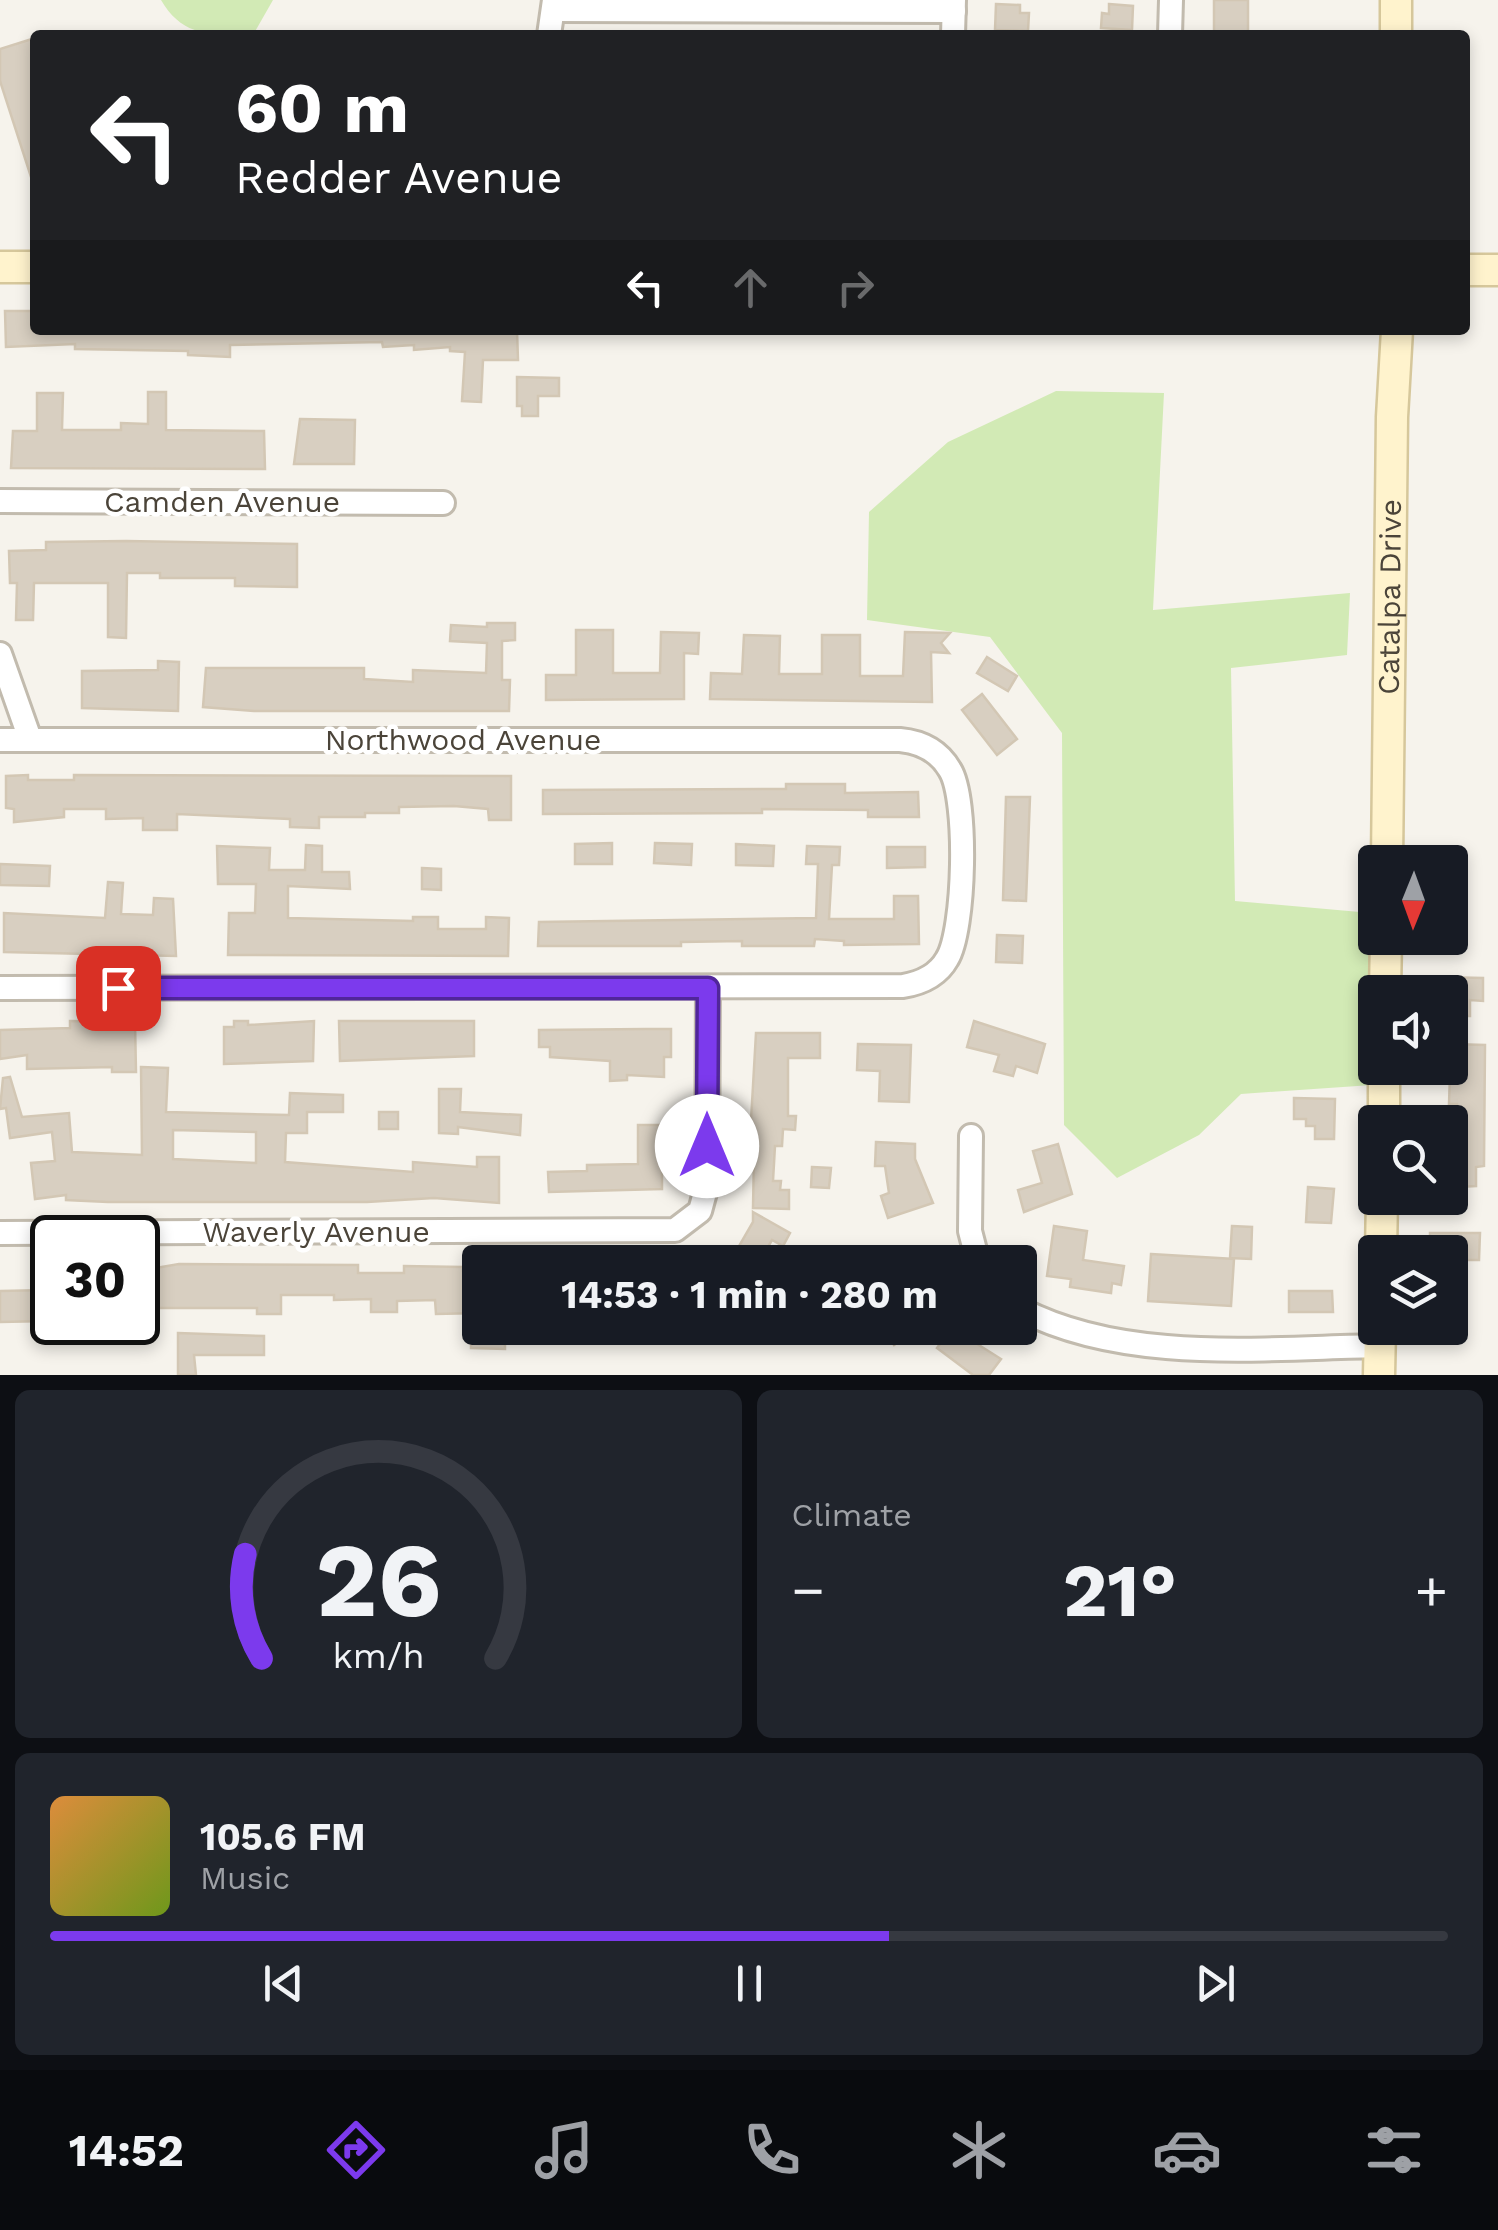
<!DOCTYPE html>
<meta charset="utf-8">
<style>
:root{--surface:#171b24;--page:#20242c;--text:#f1f3f6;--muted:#9ea1a6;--line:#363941;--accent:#7c3aed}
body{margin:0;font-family:"Work Sans",sans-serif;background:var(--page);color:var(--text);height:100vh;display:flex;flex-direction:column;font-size:38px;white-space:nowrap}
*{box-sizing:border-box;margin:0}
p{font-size:32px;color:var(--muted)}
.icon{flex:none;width:55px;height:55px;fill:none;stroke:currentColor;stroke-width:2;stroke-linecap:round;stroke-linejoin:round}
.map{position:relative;height:1375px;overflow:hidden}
.drawer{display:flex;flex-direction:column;gap:15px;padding:15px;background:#0d0f14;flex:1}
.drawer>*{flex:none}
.hud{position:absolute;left:30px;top:30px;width:1440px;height:305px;border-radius:10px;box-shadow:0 5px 15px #0003;background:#202124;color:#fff;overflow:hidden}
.needle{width:65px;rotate:181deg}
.tools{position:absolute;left:1358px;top:845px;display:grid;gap:20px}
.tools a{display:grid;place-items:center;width:110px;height:110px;border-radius:10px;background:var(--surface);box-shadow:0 5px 15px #0003;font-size:50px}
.speed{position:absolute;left:30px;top:1215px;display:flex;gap:20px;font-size:50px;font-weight:700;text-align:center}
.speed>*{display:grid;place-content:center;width:130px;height:130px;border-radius:50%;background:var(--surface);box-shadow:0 5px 15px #0003;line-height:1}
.speed .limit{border:5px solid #111;border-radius:15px;background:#fff;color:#111}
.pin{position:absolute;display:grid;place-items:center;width:85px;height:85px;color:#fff;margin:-42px;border-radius:20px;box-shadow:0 5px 15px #0006}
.me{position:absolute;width:110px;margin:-55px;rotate:0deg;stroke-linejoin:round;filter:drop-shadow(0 0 8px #0008)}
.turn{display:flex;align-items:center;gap:35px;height:210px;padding:0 40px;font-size:45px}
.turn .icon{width:130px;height:130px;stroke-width:2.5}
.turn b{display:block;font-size:70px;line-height:85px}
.lanes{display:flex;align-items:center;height:95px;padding:0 40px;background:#0003;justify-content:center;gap:50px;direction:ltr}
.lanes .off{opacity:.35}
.big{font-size:75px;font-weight:700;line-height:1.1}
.drawer .card{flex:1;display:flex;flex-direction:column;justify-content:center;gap:15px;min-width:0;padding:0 35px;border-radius:15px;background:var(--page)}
.drawer .dial{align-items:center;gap:0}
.dial svg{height:260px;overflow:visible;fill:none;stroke:var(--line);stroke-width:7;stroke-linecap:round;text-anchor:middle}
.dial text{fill:var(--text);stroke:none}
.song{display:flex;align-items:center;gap:30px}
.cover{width:120px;height:120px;border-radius:15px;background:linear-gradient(135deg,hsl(30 70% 55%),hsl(80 70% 35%))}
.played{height:10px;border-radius:5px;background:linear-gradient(90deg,var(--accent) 60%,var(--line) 60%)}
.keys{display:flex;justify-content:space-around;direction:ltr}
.heat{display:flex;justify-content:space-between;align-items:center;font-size:55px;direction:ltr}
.drawer .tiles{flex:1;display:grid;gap:15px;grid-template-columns:1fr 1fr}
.card:last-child{grid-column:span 2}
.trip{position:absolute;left:462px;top:1245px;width:575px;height:100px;border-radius:10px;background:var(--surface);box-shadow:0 5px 15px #0003;font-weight:700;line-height:100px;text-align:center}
.tab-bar{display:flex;height:160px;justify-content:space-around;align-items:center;background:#090b0e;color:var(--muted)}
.tab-bar .icon{width:70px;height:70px}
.tab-bar .selected{color:var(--accent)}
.tab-bar b{font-size:45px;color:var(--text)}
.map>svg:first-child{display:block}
.green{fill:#d2eab5}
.building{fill:#d8cfc1;stroke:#d3c7b4;stroke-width:2.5;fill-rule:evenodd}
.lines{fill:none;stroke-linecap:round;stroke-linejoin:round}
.street-casing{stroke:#c2bbae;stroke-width:28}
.secondary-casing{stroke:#d6c79b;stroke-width:35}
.street{stroke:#fff;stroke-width:22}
.secondary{stroke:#fff3cd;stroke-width:30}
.route-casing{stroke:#51269a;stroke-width:25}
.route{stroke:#7c3aed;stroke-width:18}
.labels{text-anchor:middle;stroke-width:9;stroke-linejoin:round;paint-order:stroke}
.street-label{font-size:30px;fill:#4b4439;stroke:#fff}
</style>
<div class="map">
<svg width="1498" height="1375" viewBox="0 0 1498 1375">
<rect width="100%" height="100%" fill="#f6f3ec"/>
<g class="green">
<path d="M161 0H273L253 35C213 35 183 38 161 0Z"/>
<polygon points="1056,391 1164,393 1153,610 1350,593 1347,655 1231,668 1235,901 1371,913 1372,1085 1241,1094 1199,1135 1117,1178 1064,1125 1062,733 990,637 867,620 869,512 948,442"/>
</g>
<g class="building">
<rect x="1214" y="0" width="34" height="34"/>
<polygon points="996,4 1020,5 1020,13 1029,13 1028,31 995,30"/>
<polygon points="1109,4 1133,6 1132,30 1101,28 1102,13 1109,14"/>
<polygon points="35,38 35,180 32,180 0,81 0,49"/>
<polygon points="5,311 32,311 32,330 517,330 518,360 483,360 481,402 462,401 465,352 450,351 450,347 414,350 414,345 383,347 382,342 230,345 230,357 188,355 188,351 75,349 75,344 6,347"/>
<polygon points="517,377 559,378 559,396 538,396 538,416 522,416 522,406 517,406"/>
<polygon points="148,392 166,392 166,430 264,431 265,469 11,468 13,431 37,431 37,393 63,393 62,430 121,430 121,423 148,424"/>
<polygon points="300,419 355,420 354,464 294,464"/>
<polygon points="126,541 297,544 297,587 235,586 235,578 160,578 160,573 127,573 126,638 108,637 108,583 34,583 33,620 16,620 17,583 10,583 9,551 46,550 46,542"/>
<polygon points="487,623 515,623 515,640 502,641 502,680 510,680 509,711 254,711 203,707 206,668 364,668 364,679 413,682 413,670 486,673 487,643 450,641 451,625 487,627"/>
<polygon points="576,630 613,630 613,673 660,673 661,632 699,633 698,654 684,653 684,699 546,700 546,675 576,675"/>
<polygon points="905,632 950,633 941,643 949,653 931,652 932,702 710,699 711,673 742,674 744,635 780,636 779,674 822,674 822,635 860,635 860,676 903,676"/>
<polygon points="987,657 1017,676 1008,691 977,673"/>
<polygon points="158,661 179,662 178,711 82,708 82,671 158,670"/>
<polygon points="982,694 1017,739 997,755 962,710"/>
<polygon points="28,775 28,780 74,780 74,775 511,776 511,820 489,820 488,809 454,806 399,807 399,813 365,813 365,817 319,817 319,828 290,827 290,819 177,814 177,830 143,830 143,818 106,819 106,809 64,809 64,817 14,822 14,809 6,808 6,776"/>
<polygon points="786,784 845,784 845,793 918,792 919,817 868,817 868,810 762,809 762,813 543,814 543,790 786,789"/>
<polygon points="1006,797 1030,797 1026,901 1003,900"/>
<polygon points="612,843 612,864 575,864 575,844"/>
<polygon points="655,843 692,844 691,865 654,863"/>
<polygon points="736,844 774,846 773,866 736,865"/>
<polygon points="306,845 322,846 322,872 349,872 350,889 288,886 288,918 413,921 413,917 438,917 438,929 486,929 486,917 509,918 508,956 228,955 229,913 255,913 256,884 218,884 217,846 270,848 269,870 305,870"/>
<polygon points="807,846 840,847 839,865 832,865 829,919 894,919 894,896 918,896 919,944 844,945 844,941 815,939 814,946 742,946 742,941 681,942 681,946 538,946 539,922 816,918 818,864 806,864"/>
<polygon points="887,847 925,847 925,867 887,868"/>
<polygon points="0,864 50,866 49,886 0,885"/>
<polygon points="422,868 441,869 441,890 422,889"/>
<polygon points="108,882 123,883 121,914 153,915 154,898 173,899 176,956 4,952 4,913 105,918"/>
<polygon points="997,935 1023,936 1022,963 996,962"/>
<polygon points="1438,977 1483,978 1483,1001 1470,1000 1470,1016 1450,1016 1450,992 1438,992"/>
<polygon points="70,1021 135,1022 136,1072 112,1072 112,1067 27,1069 27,1055 0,1059 0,1030 70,1028"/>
<polygon points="234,1021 248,1021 248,1025 314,1021 313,1061 224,1064 224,1027 234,1027"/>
<polygon points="339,1021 474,1021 474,1056 340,1061"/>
<polygon points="974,1021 1045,1044 1037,1073 1016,1066 1013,1076 994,1071 999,1055 967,1047"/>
<polygon points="646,1029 671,1029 671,1057 664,1057 664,1077 627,1075 627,1080 610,1081 610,1061 550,1057 550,1047 539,1047 539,1030"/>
<polygon points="756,1033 820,1033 820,1058 788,1058 788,1116 796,1116 795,1130 783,1129 782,1146 775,1146 773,1181 781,1181 780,1190 789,1190 789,1209 753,1208 754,1156 749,1156"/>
<polygon points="858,1044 911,1045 909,1102 879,1101 880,1071 857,1070"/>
<polygon points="1451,1044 1485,1045 1484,1166 1476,1167 1476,1186 1459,1187 1457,1104 1449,1104"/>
<path d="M141 1067 168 1068 166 1112 289 1115 290 1093 343 1095V1112H307V1133H286L285 1162 413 1172V1162L477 1167V1157H499V1203L434 1198 367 1202H108L66 1200V1195L35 1199 31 1163 55 1161 52 1132 10 1138 6 1108 0 1109 3 1078 10 1077 22 1117 69 1113 72 1152 142 1155ZM173 1130 256 1132V1163L173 1159Z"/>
<polygon points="439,1089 461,1089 460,1112 521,1115 520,1135 458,1127 458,1134 439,1133"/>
<polygon points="1294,1098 1335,1099 1334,1139 1315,1139 1315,1126 1306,1126 1306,1119 1294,1119"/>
<rect x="379" y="1112" width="19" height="17"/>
<polygon points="638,1125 662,1125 662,1189 549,1192 548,1172 587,1171 587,1165 638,1164"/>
<polygon points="876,1142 915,1144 915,1159 933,1203 888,1218 881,1196 889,1193 885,1166 875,1166"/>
<polygon points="1058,1144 1072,1194 1024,1212 1018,1190 1042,1183 1033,1151"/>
<polygon points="812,1167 831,1168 829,1188 811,1187"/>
<polygon points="1308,1187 1334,1189 1331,1223 1306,1222"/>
<polygon points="753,1212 790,1233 783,1246 772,1240 759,1262 735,1253 753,1222"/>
<polygon points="1054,1226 1087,1231 1083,1260 1124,1266 1121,1285 1112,1283 1111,1293 1070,1287 1071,1279 1047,1276"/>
<polygon points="1232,1226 1252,1227 1251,1259 1230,1258"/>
<polygon points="1430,1233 1480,1233 1479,1260 1450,1260 1450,1252 1430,1252"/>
<polygon points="1151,1254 1234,1259 1231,1306 1148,1301"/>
<polygon points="179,1264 358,1265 358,1273 404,1273 404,1266 463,1267 463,1271 480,1271 480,1313 436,1314 435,1300 397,1301 397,1312 371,1312 371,1299 334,1300 334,1295 281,1295 281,1314 257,1314 257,1308 138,1308 138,1271"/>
<polygon points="47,1290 47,1321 0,1322 0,1291"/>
<polygon points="1289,1291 1332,1291 1333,1312 1289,1312"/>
<polygon points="471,1328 505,1328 505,1349 471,1348"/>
<polygon points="882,1328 919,1328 894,1345"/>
<polygon points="952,1328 1001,1359 989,1375 973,1375 937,1348"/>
<polygon points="178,1333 264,1336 264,1355 194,1355 196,1375 178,1375"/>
</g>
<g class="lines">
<defs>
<g id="street">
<polyline points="554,10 954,11"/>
<polyline points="549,35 554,0"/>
<polyline points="953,35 954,0"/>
<polyline points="1170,35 1171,0"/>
<polyline points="0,501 443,503"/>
<polyline points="0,654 30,739"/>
<path d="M0 740H900C922 742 939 751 950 770 968 799 965 930 947 959 938 975 921 983 903 986L0 988"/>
<polyline points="971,1136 970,1231 978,1262"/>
<polyline points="0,1233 675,1230 700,1211 707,1185 708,987"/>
<path d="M1020 1309C1125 1364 1265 1348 1379 1346"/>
</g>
<g id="secondary">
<polyline points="1396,35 1396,0"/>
<polyline points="0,267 35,267"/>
<polyline points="1465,270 1498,270"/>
<path id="s1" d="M1387 862 1392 417 1397 330"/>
<polyline points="1385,992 1386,938"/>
<polyline points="1384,1122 1384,1068"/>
<polyline points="1381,1252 1382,1198"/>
<polyline points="1379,1375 1380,1328"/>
</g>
</defs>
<use href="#street" class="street-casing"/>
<use href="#secondary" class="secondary-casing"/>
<use href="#street" class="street"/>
<use href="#secondary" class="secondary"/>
</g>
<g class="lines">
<defs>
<polyline id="route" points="118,988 708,988 707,1146"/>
</defs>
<use href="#route" class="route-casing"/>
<use href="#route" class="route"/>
</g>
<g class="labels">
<g class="street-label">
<text x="222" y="512">Camden Avenue</text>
<text dy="10" stroke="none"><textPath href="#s1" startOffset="265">Catalpa Drive</textPath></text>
<text x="463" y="750">Northwood Avenue</text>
<text x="316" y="1242">Waverly Avenue</text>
</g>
</g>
</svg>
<div class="tools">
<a><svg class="needle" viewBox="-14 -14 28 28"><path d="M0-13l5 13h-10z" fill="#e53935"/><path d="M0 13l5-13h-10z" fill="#9ea1a6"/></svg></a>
<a><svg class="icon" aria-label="sound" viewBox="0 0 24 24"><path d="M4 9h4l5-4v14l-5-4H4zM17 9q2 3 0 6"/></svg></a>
<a><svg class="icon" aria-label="search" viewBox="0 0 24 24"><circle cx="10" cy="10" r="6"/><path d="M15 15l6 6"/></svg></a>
<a><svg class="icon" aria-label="layers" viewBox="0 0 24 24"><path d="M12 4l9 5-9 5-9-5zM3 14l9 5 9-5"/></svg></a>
</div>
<div class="speed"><div class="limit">30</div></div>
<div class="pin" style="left:118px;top:988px;background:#d93025"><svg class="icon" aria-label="arrive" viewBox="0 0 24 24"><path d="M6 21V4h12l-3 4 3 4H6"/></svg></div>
<svg class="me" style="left:707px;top:1146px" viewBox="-20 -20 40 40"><circle r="19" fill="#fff"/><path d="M0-13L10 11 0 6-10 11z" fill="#7c3aed"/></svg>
<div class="trip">14:53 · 1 min · 280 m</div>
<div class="hud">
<div class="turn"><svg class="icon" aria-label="left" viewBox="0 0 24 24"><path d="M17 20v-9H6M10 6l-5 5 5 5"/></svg><div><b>60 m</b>Redder Avenue</div></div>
<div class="lanes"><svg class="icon" aria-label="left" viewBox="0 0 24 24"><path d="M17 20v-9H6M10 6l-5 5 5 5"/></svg><svg class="icon off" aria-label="ahead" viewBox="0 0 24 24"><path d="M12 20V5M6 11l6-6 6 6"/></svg><svg class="icon off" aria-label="right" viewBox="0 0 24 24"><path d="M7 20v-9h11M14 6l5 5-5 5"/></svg></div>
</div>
</div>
<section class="drawer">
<div class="tiles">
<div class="card dial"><svg viewBox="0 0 100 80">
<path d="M14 69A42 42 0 1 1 86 69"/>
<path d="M14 69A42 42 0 0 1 9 37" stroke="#7c3aed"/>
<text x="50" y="56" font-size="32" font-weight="700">26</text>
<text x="50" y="72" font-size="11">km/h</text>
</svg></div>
<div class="card"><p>Climate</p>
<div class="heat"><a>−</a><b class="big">21°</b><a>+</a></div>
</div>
<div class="card">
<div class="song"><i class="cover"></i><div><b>105.6 FM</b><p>Music</p></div></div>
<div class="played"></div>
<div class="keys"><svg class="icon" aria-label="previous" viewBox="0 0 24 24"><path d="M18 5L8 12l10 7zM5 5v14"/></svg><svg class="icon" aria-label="pause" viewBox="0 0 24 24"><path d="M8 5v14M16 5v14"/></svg><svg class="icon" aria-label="next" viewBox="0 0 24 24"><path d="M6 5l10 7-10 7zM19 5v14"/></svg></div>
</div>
</div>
</section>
<nav class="tab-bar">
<b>14:52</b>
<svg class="icon selected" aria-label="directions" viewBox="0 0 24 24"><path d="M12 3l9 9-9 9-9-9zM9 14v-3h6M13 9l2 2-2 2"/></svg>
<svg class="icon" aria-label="music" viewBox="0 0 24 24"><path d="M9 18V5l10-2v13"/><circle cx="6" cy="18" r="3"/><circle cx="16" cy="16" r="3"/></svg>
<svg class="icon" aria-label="phone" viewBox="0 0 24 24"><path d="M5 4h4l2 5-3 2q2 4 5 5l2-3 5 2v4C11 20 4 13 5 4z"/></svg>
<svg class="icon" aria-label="climate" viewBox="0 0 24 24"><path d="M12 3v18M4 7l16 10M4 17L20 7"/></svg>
<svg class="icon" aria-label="car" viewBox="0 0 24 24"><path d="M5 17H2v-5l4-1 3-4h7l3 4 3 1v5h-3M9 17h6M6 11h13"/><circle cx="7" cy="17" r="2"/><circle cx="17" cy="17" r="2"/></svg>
<svg class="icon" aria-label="filters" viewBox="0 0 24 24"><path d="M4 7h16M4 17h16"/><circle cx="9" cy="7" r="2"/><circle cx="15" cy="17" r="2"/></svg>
</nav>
